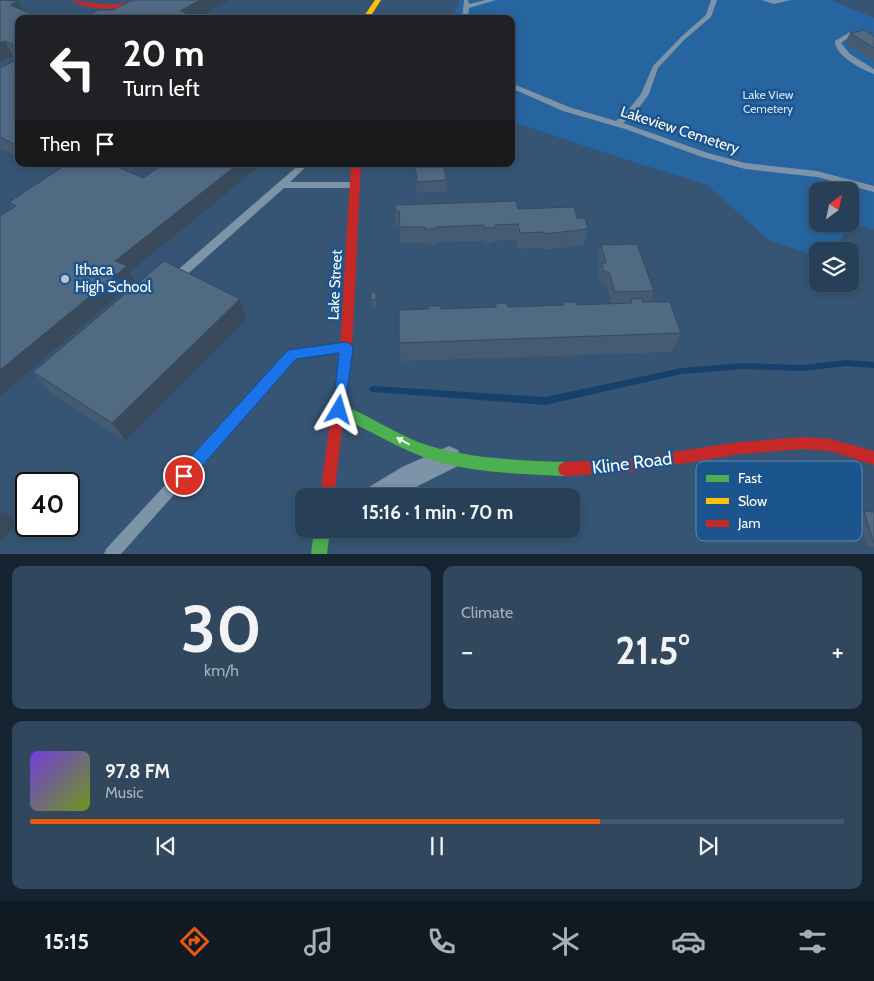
<!DOCTYPE html>
<meta charset="utf-8">
<style>
:root{--surface:#284057;--page:#30475d;--text:#f1f3f6;--muted:#a5afba;--line:#44596d;--accent:#ea580c}
body{margin:0;font-family:Cabin,sans-serif;background:var(--page);color:var(--text);height:100vh;display:flex;flex-direction:column;font-size:19px;white-space:nowrap}
*{box-sizing:border-box;margin:0}
p{font-size:16px;color:var(--muted)}
.icon{flex:none;width:28px;height:28px;fill:none;stroke:currentColor;stroke-width:2;stroke-linecap:round;stroke-linejoin:round}
.map{position:relative;height:554px;overflow:hidden}
.drawer{display:flex;flex-direction:column;gap:12px;padding:12px;background:#162330;flex:1}
.drawer>*{flex:none}
.hud{position:absolute;left:15px;top:15px;width:500px;height:152px;border-radius:10px;box-shadow:0 2px 8px #0003,0 0 0 1px var(--line);background:#202124;color:#fff;overflow:hidden}
.needle{width:32px;rotate:33deg}
.buttons{position:absolute;left:809px;top:182px;display:grid;gap:10px}
.buttons a{display:grid;place-items:center;width:50px;height:50px;border-radius:10px;background:var(--surface);box-shadow:0 2px 8px #0003,0 0 0 1px var(--line);font-size:25px}
.speed{position:absolute;left:15px;top:472px;display:flex;gap:10px;font-size:25px;font-weight:700;text-align:center}
.speed>*{display:grid;place-content:center;width:65px;height:65px;border-radius:50%;background:var(--surface);box-shadow:0 2px 8px #0003,0 0 0 1px var(--line);line-height:1}
.speed .limit{border:2px solid #111;border-radius:8px;background:#fff;color:#111}
.pin{position:absolute;display:grid;place-items:center;width:42px;height:42px;color:#fff;margin:-21px;border:2px solid #fff;border-radius:50%;box-shadow:0 1px 5px #0007}
.me{position:absolute;width:55px;margin:-28px;rotate:7deg;stroke-linejoin:round;filter:drop-shadow(0 0 4px #0008)}
.turn{display:flex;align-items:center;gap:18px;height:105px;padding:0 25px;font-size:22px}
.turn .icon{width:65px;height:65px;stroke-width:2.5}
.turn b{display:block;font-size:35px;line-height:42px}
.then{display:flex;align-items:center;height:48px;padding:0 25px;background:#0003;gap:10px;font-size:19px}
.big{font-size:38px;font-weight:700;line-height:1.1}
.drawer .card{flex:1;display:flex;flex-direction:column;justify-content:center;gap:8px;min-width:0;padding:0 18px;border-radius:10px;background:var(--page)}
.drawer .dial{align-items:center;gap:0}
.dial b{font-size:65px;line-height:1}
.song{display:flex;align-items:center;gap:15px}
.cover{width:60px;height:60px;border-radius:8px;background:linear-gradient(135deg,hsl(260 70% 55%),hsl(80 70% 35%))}
.played{height:5px;border-radius:2px;background:linear-gradient(90deg,var(--accent) 70%,var(--line) 70%)}
.keys{display:flex;justify-content:space-around;direction:ltr}
.heat{display:flex;justify-content:space-between;align-items:center;font-size:28px;direction:ltr}
.drawer .tiles{flex:1;display:grid;gap:12px;grid-template-columns:1fr 1fr}
.card:last-child{grid-column:span 2}
.trip{position:absolute;left:295px;top:488px;width:285px;height:50px;border-radius:10px;background:var(--surface);box-shadow:0 2px 8px #0003,0 0 0 1px var(--line);font-weight:700;line-height:50px;text-align:center}
.tab-bar{display:flex;height:80px;justify-content:space-around;align-items:center;background:#101a23;color:var(--muted)}
.tab-bar .icon{width:35px;height:35px}
.tab-bar .selected{color:var(--accent)}
.tab-bar b{font-size:22px;color:var(--text)}
.map>svg:first-child{display:block}
.green{fill:#2765a0;fill-rule:evenodd}
.lines{fill:none;stroke-linecap:round;stroke-linejoin:round}
.stream{fill:#16416d;fill-rule:evenodd}
.lane{fill:#7d93a7;fill-rule:evenodd}
.street{fill:#7d93a7;fill-rule:evenodd}
.fast{fill:#4caf50;fill-rule:evenodd}
.slow{fill:#ffc107;fill-rule:evenodd}
.jam{fill:#c62828;fill-rule:evenodd}
.wall{fill:#455b71}
.shaded-wall{fill:#384a5c}
.building{fill:#506a83;stroke:#384a5c}
.oneway{fill:#f6fbf6}
.route{fill:#1a73e8;stroke:#114b97}
.poi-dot{fill:#b9c4ce;stroke:#1c558e;stroke-width:2}
.labels{text-anchor:middle;stroke-width:5;stroke-linejoin:round;paint-order:stroke}
.far-park-label{font-size:12px;fill:#d0e6fa;stroke:#1c558e}
.street-label{font-size:15px;fill:#fff;stroke:#1c558e}
.poi-label{font-size:15px;fill:#fff;stroke:#1c558e;text-anchor:start}
.near-street-label{font-size:18px;fill:#fff;stroke:#1c558e}
.key{fill:#1c558e;stroke:#6088b0;stroke-width:1}
.key-label{font-size:14px;fill:#fff}
</style>
<div class="map">
<svg width="874" height="554" viewBox="0 0 874 554">
<rect width="100%" height="100%" fill="#365574"/>
<path class="green" d="M460 0H831L874 18V230L852 223 838 244 811 254 769 240 707 185 584 146 511 121V19H452ZM818 191H850V224H818Z"/>
<g class="lines">
<polygon class="stream" points="846,360 874,362 874,368 846,366 802,371 742,369 682,374 545,405 373,392 370,391 369,389 370,387 373,386 545,397 682,368 742,363 802,365"/>
<g class="lane">
<polygon points="464,0 468,0 469,4 486,0 496,0 469,8 468,19 462,19"/>
<polygon points="711,0 717,0 711,17 685,39 658,68 649,94 635,113 623,123 708,153 745,163 817,171 874,186 874,192 817,177 745,169 702,157 625,129 563,111 511,88 511,83 569,107 616,121 629,109 641,94 653,66 681,37 706,15"/>
<polygon points="761,0 791,0 774,4"/>
<path d="M850 32 874 35V39L851 36 841 43 850 54 874 69V74C861 69 835 56 835 41Z"/>
<polygon points="300,164 309,164 290,182 355,182 359,185 355,188 284,188 181,280 173,280 172,277 173,274"/>
<polygon points="344,344 348,345 349,348 348,351 296,358 121,554 104,554 106,549 289,351"/>
</g>
<polygon class="street" points="449,446 458,450 462,458 458,466 420,485 401,496 365,496 369,487 402,467"/>
<g class="fast">
<path d="M339 404C367 414 391 431 418 442 465 459 516 460 565 462L570 464 572 469 570 474 565 476C522 474 477 473 435 461 400 450 368 429 334 414L332 410 334 406Z"/>
<polygon points="314,529 330,529 327,554 311,554"/>
</g>
<polygon class="slow" points="375,0 381,0 369,19 362,19"/>
<g class="jam">
<path d="M71 0 109 5 146 0C130 12 88 11 71 0Z"/>
<polygon points="351,164 361,164 352,348 334,496 320,496 340,348"/>
<polygon points="804,437 830,439 874,451 874,465 830,451 804,449 740,454 625,473 565,476 560,474 558,469 560,464 565,462 625,459 740,442"/>
</g>
</g>
<g class="wall">
<polygon points="0,0 19,1 24,11 19,19 19,58 13,56 0,62"/>
<polygon points="850,33 874,36 874,62 845,43"/>
<polygon points="19,59 19,157 0,148 0,68"/>
<polygon points="414,164 446,164 446,165 443,166 446,180 446,191 417,193"/>
<polygon points="114,165 130,272 135,281 13,208 9,202"/>
<polygon points="518,209 588,229 584,245 543,250 542,248 518,249 516,240 494,241 494,243 483,244 483,241 436,242 436,245 425,245 425,243 400,243 400,227 396,227 395,211"/>
<polygon points="601,245 654,291 650,302 681,333 672,352 401,361 399,343 495,307 496,303 508,307 563,305 564,302 576,305 612,303 606,283 601,283 598,274 600,265 598,256"/>
<polygon points="377,298 377,306 372,306 371,300"/>
<polygon points="247,319 126,441 48,391 33,372"/>
<polygon points="864,511 874,512 874,547 867,546 858,515"/>
</g>
<g class="shaded-wall">
<polygon points="200,0 229,0 196,19 180,11"/>
<polygon points="19,1 26,16 10,5"/>
<polygon points="5,41 13,56 0,62 0,43"/>
<polygon points="19,141 19,152 14,144"/>
<polygon points="238,164 262,164 130,272 135,281 0,396 0,370 115,261"/>
<polygon points="240,299 247,319 126,441 112,423"/>
<polygon points="3,511 18,523 0,542 0,514"/>
</g>
<g class="building">
<polygon points="0,0 19,1 10,5 44,19 19,19 19,47 5,41 0,43"/>
<polygon points="133,0 200,0 180,11 203,19 86,19 84,17 99,10 113,10"/>
<polygon points="865,30 874,36 874,48 850,33"/>
<polygon points="19,59 19,141 14,144 0,137 0,68"/>
<polygon points="67,164 111,164 143,178 164,164 238,164 115,261 127,266 0,370 0,216 16,206 9,202"/>
<polygon points="415,164 434,164 434,166 444,166 446,180 417,182"/>
<polygon points="516,201 518,209 574,207 577,218 585,218 588,229 545,234 545,232 520,233 518,224 495,225 495,228 484,228 484,225 436,227 436,229 425,229 425,227 400,227 399,211 395,211 395,205"/>
<polygon points="637,244 654,291 615,292 609,272 604,272 601,263 606,263 601,245"/>
<polygon points="164,261 240,299 112,423 33,372"/>
<rect x="371" y="292" width="5" height="8"/>
<polygon points="642,298 643,302 670,302 681,333 399,343 399,310 428,309 428,306 441,306 441,309 496,307 496,303 507,303 508,307 564,305 564,302 576,302 576,305 632,303 631,299"/>
<polygon points="864,511 874,512 874,542 873,541"/>
</g>
<defs><path id="oneway-solid" d="M-6-.8H1V-3.2L6.5 0L1 3.2V.8H-6Z" transform="scale(1.25)"/></defs>
<use class="oneway" href="#oneway-solid" transform="translate(403 441) rotate(-152)"/>
<polygon class="route" points="346,342 351,344 353,348 344,414 339,416 334,414 333,410 339,353 296,359 189,481 184,483 178,481 176,476 178,471 288,350"/>
<circle class="poi-dot" cx="65" cy="279" r="5"/>
<g class="labels">
<g class="far-park-label">
<text x="768" y="99">Lake View<tspan x="768" dy="14">Cemetery</tspan></text>
</g>
<g class="street-label">
<text transform="translate(680 130) rotate(18)" y="5">Lakeview Cemetery</text>
<text transform="translate(335 285) rotate(-87)" y="5">Lake Street</text>
</g>
<g class="poi-label">
<text x="75" y="275">Ithaca<tspan x="75" dy="17">High School</tspan></text>
</g>
<g class="near-street-label">
<text transform="translate(632 463) rotate(-7)" y="6">Kline Road</text>
</g>
</g>
<rect x="696" y="461" width="166" height="80" rx="8" class="key"/>
<rect x="706" y="475" width="23" height="7" fill="#4caf50"/>
<rect x="706" y="498" width="23" height="6" fill="#ffc107"/>
<rect x="706" y="520" width="23" height="7" fill="#c62828"/>
<g class="key-label">
<text x="738" y="483">Fast</text>
<text x="738" y="506">Slow</text>
<text x="738" y="528">Jam</text>
</g>
</svg>
<div class="buttons">
<a><svg class="needle" viewBox="-14 -14 28 28"><path d="M0-13l5 13h-10z" fill="#e53935"/><path d="M0 13l5-13h-10z" fill="#a5afba"/></svg></a>
<a><svg class="icon" aria-label="layers" viewBox="0 0 24 24"><path d="M12 4l9 5-9 5-9-5zM3 14l9 5 9-5"/></svg></a>
</div>
<div class="speed"><div class="limit">40</div></div>
<div class="pin" style="left:184px;top:476px;background:#d93025"><svg class="icon" aria-label="arrive" viewBox="0 0 24 24"><path d="M6 21V4h12l-3 4 3 4H6"/></svg></div>
<svg class="me" style="left:339px;top:410px" viewBox="-20 -20 40 40"><path d="M0-17L14 15 0 8-14 15z" fill="#1a73e8" stroke="#fff" stroke-width="4"/></svg>
<div class="trip">15:16 · 1 min · 70 m</div>
<div class="hud">
<div class="turn"><svg class="icon" aria-label="left" viewBox="0 0 24 24"><path d="M17 20v-9H6M10 6l-5 5 5 5"/></svg><div><b>20 m</b>Turn left</div></div>
<div class="then">Then<svg class="icon" aria-label="arrive" viewBox="0 0 24 24"><path d="M6 21V4h12l-3 4 3 4H6"/></svg></div>
</div>
</div>
<section class="drawer">
<div class="tiles">
<div class="card dial"><b>30</b><p>km/h</p></div>
<div class="card"><p>Climate</p>
<div class="heat"><a>−</a><b class="big">21.5°</b><a>+</a></div>
</div>
<div class="card">
<div class="song"><i class="cover"></i><div><b>97.8 FM</b><p>Music</p></div></div>
<div class="played"></div>
<div class="keys"><svg class="icon" aria-label="previous" viewBox="0 0 24 24"><path d="M18 5L8 12l10 7zM5 5v14"/></svg><svg class="icon" aria-label="pause" viewBox="0 0 24 24"><path d="M8 5v14M16 5v14"/></svg><svg class="icon" aria-label="next" viewBox="0 0 24 24"><path d="M6 5l10 7-10 7zM19 5v14"/></svg></div>
</div>
</div>
</section>
<nav class="tab-bar">
<b>15:15</b>
<svg class="icon selected" aria-label="directions" viewBox="0 0 24 24"><path d="M12 3l9 9-9 9-9-9zM9 14v-3h6M13 9l2 2-2 2"/></svg>
<svg class="icon" aria-label="music" viewBox="0 0 24 24"><path d="M9 18V5l10-2v13"/><circle cx="6" cy="18" r="3"/><circle cx="16" cy="16" r="3"/></svg>
<svg class="icon" aria-label="phone" viewBox="0 0 24 24"><path d="M5 4h4l2 5-3 2q2 4 5 5l2-3 5 2v4C11 20 4 13 5 4z"/></svg>
<svg class="icon" aria-label="climate" viewBox="0 0 24 24"><path d="M12 3v18M4 7l16 10M4 17L20 7"/></svg>
<svg class="icon" aria-label="car" viewBox="0 0 24 24"><path d="M5 17H2v-5l4-1 3-4h7l3 4 3 1v5h-3M9 17h6M6 11h13"/><circle cx="7" cy="17" r="2"/><circle cx="17" cy="17" r="2"/></svg>
<svg class="icon" aria-label="filters" viewBox="0 0 24 24"><path d="M4 7h16M4 17h16"/><circle cx="9" cy="7" r="2"/><circle cx="15" cy="17" r="2"/></svg>
</nav>
